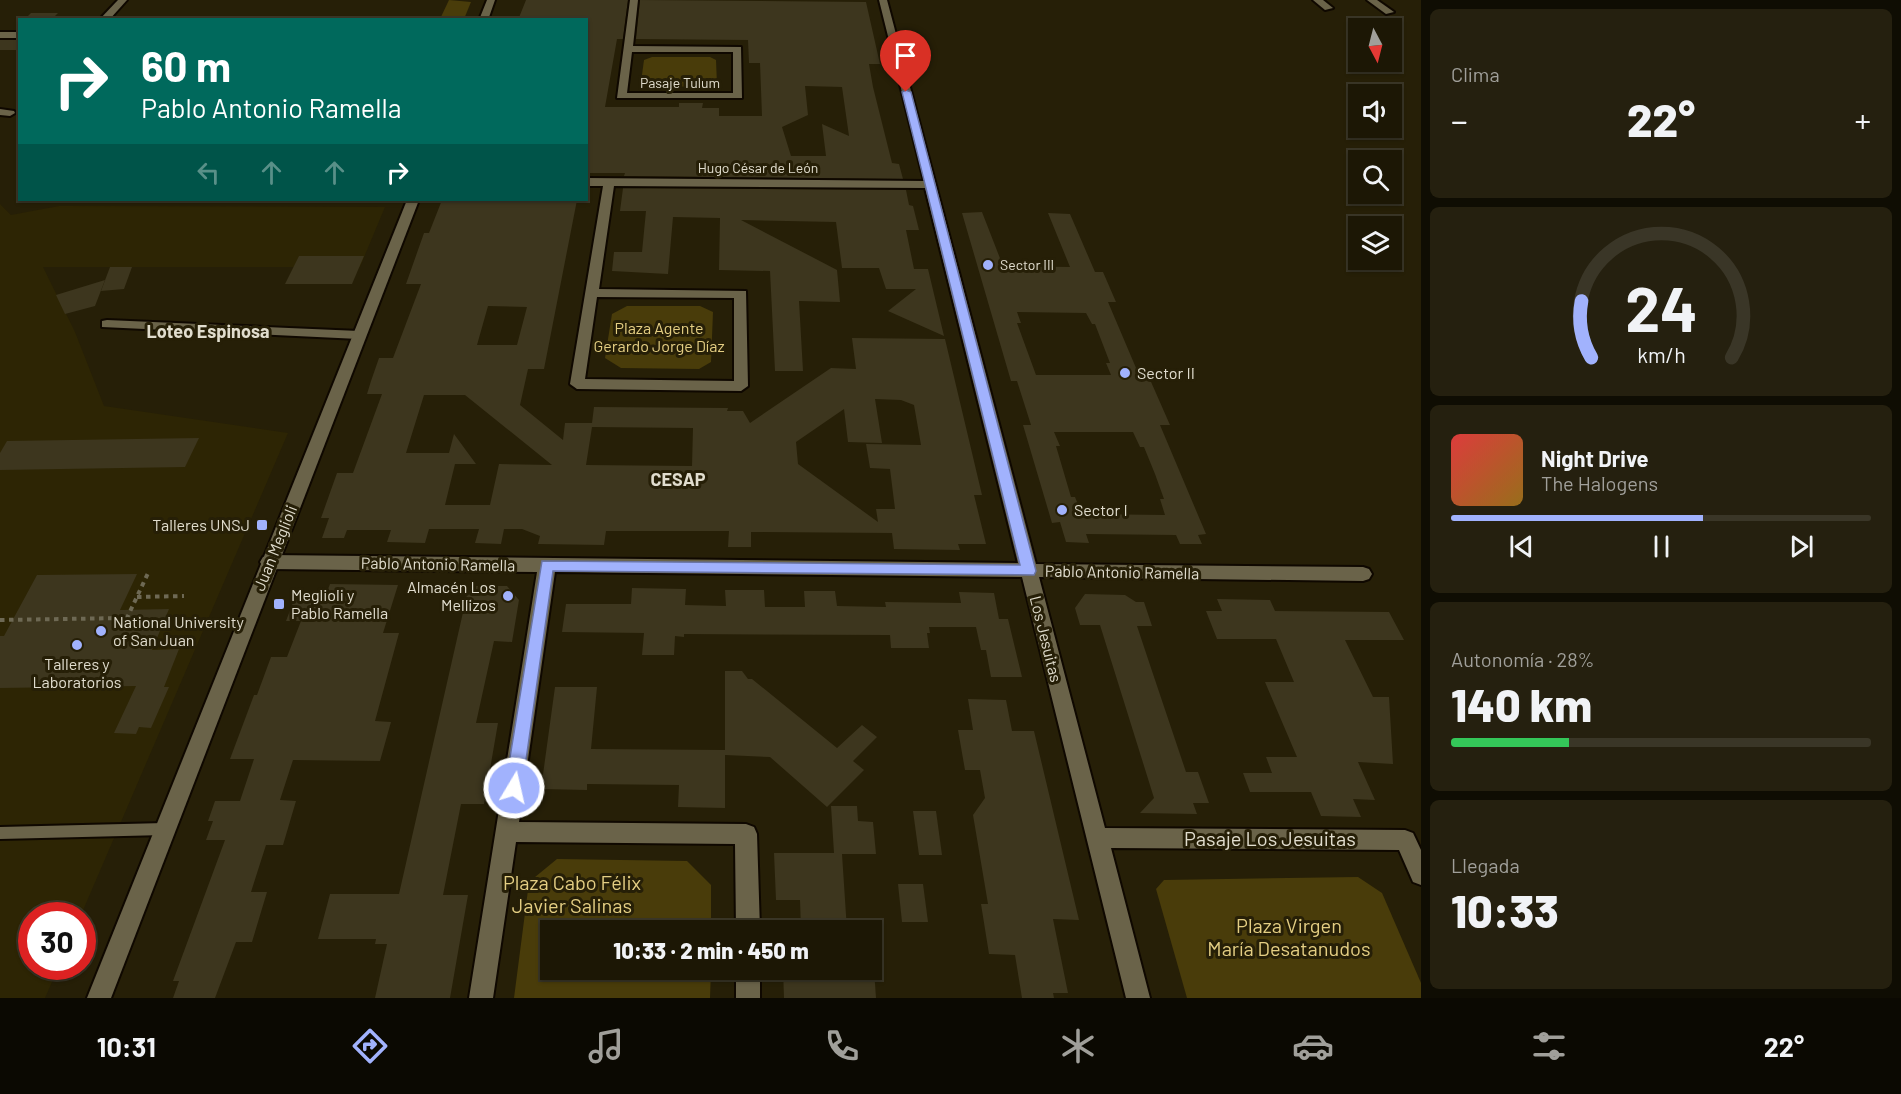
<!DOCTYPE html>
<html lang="es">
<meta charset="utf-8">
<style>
:root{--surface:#1c1705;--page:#25200f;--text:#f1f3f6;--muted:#a09f9a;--line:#3a3627;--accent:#a1b2fd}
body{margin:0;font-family:Barlow,sans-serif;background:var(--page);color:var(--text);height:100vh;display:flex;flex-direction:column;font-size:22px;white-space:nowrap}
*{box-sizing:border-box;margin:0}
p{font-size:20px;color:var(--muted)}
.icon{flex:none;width:33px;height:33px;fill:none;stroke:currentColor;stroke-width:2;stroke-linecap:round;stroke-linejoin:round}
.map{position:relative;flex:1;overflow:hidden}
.side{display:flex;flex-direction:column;gap:9px;padding:9px;background:#0f0d03;width:480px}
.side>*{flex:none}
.top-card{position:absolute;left:18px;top:18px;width:570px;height:183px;border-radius:0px;box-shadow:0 2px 4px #0004,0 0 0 2px var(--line);background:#00695c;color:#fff;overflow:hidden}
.needle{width:39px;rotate:173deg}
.controls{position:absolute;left:1348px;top:18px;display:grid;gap:12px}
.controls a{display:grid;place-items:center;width:54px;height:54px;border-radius:0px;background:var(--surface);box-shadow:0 2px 4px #0004,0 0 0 2px var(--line);font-size:30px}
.speed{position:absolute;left:18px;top:902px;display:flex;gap:12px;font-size:30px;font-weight:700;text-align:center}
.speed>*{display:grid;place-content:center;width:78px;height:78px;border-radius:50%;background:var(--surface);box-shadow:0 2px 4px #0004,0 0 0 2px var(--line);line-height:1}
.speed .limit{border:9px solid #d22;background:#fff;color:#111}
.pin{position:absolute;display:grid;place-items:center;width:51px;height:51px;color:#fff;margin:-62px -26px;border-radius:50% 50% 50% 0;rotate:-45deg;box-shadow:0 0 6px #0007}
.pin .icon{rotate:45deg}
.me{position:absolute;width:66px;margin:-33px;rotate:9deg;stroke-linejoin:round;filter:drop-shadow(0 0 4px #0008)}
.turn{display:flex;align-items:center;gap:21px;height:126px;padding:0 24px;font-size:27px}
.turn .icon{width:78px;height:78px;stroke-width:2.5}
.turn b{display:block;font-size:42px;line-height:51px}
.lanes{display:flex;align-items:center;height:57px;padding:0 24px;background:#0003;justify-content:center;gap:30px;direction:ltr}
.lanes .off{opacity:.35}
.big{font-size:45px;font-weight:800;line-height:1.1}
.side .widget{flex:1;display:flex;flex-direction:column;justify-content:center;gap:9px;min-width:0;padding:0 21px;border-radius:9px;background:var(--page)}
.side .dial{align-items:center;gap:0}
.dial svg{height:156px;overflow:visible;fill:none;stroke:var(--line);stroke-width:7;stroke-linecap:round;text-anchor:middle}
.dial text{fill:var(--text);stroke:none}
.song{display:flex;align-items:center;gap:18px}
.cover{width:72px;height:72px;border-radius:9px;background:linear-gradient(135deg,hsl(0 70% 55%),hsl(40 70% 35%))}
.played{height:6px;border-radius:3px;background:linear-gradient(90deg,var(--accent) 60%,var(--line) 60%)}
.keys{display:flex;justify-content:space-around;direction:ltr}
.heat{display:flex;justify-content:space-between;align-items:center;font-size:33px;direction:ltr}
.charge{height:9px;border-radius:4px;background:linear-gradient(90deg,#34c759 28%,var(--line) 0)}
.trip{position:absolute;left:540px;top:920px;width:342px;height:60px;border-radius:0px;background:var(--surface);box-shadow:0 2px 4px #0004,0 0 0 2px var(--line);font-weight:800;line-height:60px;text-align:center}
.dock{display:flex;height:96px;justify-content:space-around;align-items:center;background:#0b0902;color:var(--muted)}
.dock .icon{width:42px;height:42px}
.dock .current{color:var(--accent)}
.dock b{font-size:27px;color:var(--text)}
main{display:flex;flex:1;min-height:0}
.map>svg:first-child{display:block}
.built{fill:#2d2504}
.green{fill:#493c0a}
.building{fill:#3d361e;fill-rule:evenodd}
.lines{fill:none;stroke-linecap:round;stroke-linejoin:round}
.service-casing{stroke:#0f0800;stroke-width:4}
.minor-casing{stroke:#0f0800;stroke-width:4}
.secondary-casing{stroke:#0f0800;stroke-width:4}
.path{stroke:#6e6954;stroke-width:4;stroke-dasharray:4.5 4.5;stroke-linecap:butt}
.service{fill:#6a6349;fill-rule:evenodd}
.minor{fill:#6a6349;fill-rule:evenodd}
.secondary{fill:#6a6349;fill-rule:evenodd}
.route{fill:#a1b2fd;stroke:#6974a4;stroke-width:1.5}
.poi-dot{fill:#a1b2fd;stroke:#261f07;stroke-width:2}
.labels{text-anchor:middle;stroke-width:6;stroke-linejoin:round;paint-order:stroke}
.far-street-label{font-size:14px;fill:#e1ddce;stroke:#261f07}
.far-poi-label{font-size:14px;fill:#e1ddce;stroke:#261f07;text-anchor:start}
.park-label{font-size:16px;fill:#e4ce83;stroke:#261f07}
.poi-label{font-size:16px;fill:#e1ddce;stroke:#261f07;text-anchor:start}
.street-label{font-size:16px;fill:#e1ddce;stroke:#261f07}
.neighbourhood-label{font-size:18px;font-weight:bold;fill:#e1ddce;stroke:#261f07}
.near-street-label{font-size:20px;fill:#e1ddce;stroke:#261f07}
.near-park-label{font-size:20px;fill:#e4ce83;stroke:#261f07}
</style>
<main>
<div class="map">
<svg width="1421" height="998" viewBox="0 0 1421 998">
<rect width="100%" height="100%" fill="#261f07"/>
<polygon class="built" points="0,204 11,215 59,206 385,207 360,267 43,267 75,332 104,406 288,433 81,915 32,915 32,966 59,966 45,998 0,998"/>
<g class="green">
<polygon points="449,0 471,2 464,19 440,19"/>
<polygon points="710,57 716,60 717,85 711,87 650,86 641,82 644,60 652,57"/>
<polygon points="627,306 700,306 713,312 711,362 699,369 621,368 605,358 612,314"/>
<polygon points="557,859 687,861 711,885 711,930 550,930 550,969 711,969 710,998 514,998 529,882"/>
<polygon points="1358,877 1382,893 1421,983 1421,998 1187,998 1156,889 1164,880"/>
</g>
<g class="building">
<path d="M526 0H628L623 39H617L605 107H679V103H703L702 108H719V116H762L760 63H749L748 40 636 39 640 0 866 2 880 64H869L873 87 892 163 899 164 903 179 624 176 625 173H586V42L590 26H586V20H518ZM805 86 842 87 849 136 822 124 826 156H791L782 127 808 115Z"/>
<polygon points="31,13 58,13 51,20 24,20"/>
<polygon points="20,40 18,50 0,50 0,40"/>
<polygon points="623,188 906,190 909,205 913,206 919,230 906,230 914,269 928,269 944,336 888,311 916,289 886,289 879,268 842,268 836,222 741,220 837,270 840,302 799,301 803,371 775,371 770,271 719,270 720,218 673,217 668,274 612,271 614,252 642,252 646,211 620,211"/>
<path d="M442 200H577L544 369H528L520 405 563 440 565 423H592L594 407 728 408 727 411H743L750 423 831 368 856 369 852 338 945 339 982 495H974L986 544H958L960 550 894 549 892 533 751 532V547H728L729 531H606L604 545 538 544 540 536 522 529H504L501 544 475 543 479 529H429L425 543 387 542 391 530H347L344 538H322L329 518H321L337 473H353L382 394H367L371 381 379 358H393L421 284H406L424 233H429ZM488 306 527 307 517 345H477ZM424 395H465L552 465 499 464 490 505H445L455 464H476L454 434 449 453H406ZM875 399 901 400 914 405 921 445 866 444 870 468 890 469 895 509H876L878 522 798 464 796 442 844 409 848 442 882 443ZM592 427 693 428 692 466 586 465Z"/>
<path d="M982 212 1003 266 1070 267 1048 213 1070 214 1095 272H1103L1116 302H1108L1139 375H1148L1170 425H1160L1206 534 1198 535 1202 544H1180L1176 535 1086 534 1089 543 1066 542 1060 522 1052 523 1023 425H1031L1017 381H1011L962 213ZM1017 312 1086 313 1092 324H1095L1110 363H1106L1111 375H1036L1017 323H1021ZM1054 432H1133L1140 447H1144L1155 474 1164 499H1160L1165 515 1082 514 1075 497H1071L1056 446H1060Z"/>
<polygon points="299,256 364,256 352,284 285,284"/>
<polygon points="110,267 132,267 124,289 101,291"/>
<polygon points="105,280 95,306 65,314 56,295"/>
<polygon points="199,438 185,467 0,470 0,453 7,441"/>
<polygon points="137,574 120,610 169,609 152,650 179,649 164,687 169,687 151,728 139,727 136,734 114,733 136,686 0,688 0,636 4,636 37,575"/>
<polygon points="330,584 398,585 383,633 399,633 375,721 391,722 380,761 293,760 280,800 296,801 283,845 266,845 251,892 267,892 252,942 236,942 215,998 173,998 179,981 173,981 225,840 206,840 213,821 208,821 215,801 240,801 254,759 230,759 254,695 257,695 271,657 287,657 301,621 286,621 297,592 327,592"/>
<polygon points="469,586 507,586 519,600 512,642 494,641 476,723 498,723 484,804 461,804 443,895 468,895 450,998 375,998 387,944 375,944 376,939 318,939 330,894 399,894"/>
<polygon points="632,588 686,589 685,605 726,606 725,590 764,590 765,607 805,607 804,591 835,591 837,606 886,607 885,602 961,603 959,592 994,593 999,619 1008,619 1022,677 991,677 986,650 981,650 976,627 929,627 930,633 927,633 929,648 891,648 890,635 684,634 684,637 675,636 674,655 642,655 644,633 562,632 566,604 631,604"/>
<polygon points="1085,594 1125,595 1136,602 1144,602 1152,626 1137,626 1151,668 1186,772 1198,772 1209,803 1193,803 1197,814 1140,813 1154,798 1100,625 1080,625 1075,608"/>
<polygon points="1217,599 1270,600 1275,611 1389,612 1404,640 1345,640 1373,697 1389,697 1393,764 1358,762 1375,800 1353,799 1361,817 1321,816 1311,792 1250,792 1243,773 1272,773 1266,757 1297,757 1265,682 1294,682 1276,639 1217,639 1206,611 1222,611"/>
<polygon points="725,671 742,671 748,679 752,679 837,748 862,725 877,737 853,761 864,770 827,807 770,757 725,755 725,808 678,807 679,785 587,784 587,790 541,789 555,687 597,687 591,749 725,750"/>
<polygon points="968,699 1006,700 1012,731 1034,731 1079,920 1053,919 1068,993 1053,993 1054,998 1022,998 1015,955 989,954 981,904 988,904 973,815 985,798 980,770 965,770 958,730 973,730"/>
<polygon points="831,806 857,806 858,821 873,822 876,854 842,854 847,930 801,930 800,900 776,900 774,853 834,853"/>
<polygon points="913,811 936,811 942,855 919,855"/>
<polygon points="898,884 923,884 928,922 902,922"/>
<polygon points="783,969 874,969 876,998 784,998"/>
</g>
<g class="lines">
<defs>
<polygon id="service" points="165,823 170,824 172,829 170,834 165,835 0,839 0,827"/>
<g id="minor">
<polygon points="118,0 127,0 109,20 99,20"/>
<path d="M630 0H638L633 46 741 47 742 98H617ZM632 52H733V93H627Z"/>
<path d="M879 0H887L1036 564 1363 567 1369 569 1372 574 1369 579 1363 581 1039 577 1105 828 1405 830 1413 833 1421 850V885L1413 882 1399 850 1111 848 1150 998H1126L1022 577 555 572 519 822 746 824 754 827 757 834 760 930H736L735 844 516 842 493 998H469L537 572 269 569 263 567 260 562 263 557 269 555 1018 563 925 188 614 186 599 289 746 291 748 386 741 391 577 389 570 384 603 186H586V178L924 181ZM597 297 734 298V381L585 379Z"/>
<polygon points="1313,0 1323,0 1333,8 1325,10"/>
<polygon points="1367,0 1377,0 1394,12 1386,14"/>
<rect x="0" y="32" width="20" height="6"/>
<polygon points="0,109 14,111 15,113 10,116 0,115"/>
<polygon points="107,320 359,331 366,335 359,339 102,327 102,321"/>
<rect x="736" y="969" width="24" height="29"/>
</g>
<g id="secondary">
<polygon points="487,0 495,0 488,20 479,20"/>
<polygon points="407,200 419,200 111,998 87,998"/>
</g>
</defs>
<use href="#service" class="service-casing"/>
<use href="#minor" class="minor-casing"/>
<use href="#secondary" class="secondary-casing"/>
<g class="path">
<polyline points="137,597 184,596"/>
<polyline points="0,620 127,618 149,571"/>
</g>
<use href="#service" class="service"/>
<use href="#minor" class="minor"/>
<use href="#secondary" class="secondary"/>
</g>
<polygon class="route" points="906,90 911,92 1036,571 1034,575 553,571 522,788 520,793 514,795 507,793 505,788 542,561 1020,565 902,92"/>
<g class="poi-dot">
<circle cx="988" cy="265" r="6"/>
<circle cx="1125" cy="373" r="6"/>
<circle cx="1062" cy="510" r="6"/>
<rect x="256" y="519" width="12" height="12" rx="3"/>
<circle cx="508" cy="596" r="6"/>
<rect x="273" y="598" width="12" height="12" rx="3"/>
<circle cx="101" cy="631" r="6"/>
<circle cx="77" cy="645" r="6"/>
</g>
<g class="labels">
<g class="far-street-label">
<text x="680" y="88">Pasaje Tulum</text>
<text x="758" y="173">Hugo César de León</text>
</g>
<g class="far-poi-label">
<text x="1000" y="270">Sector III</text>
</g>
<g class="park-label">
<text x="659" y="334">Plaza Agente<tspan x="659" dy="18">Gerardo Jorge Díaz</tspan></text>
</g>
<g class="poi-label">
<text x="1137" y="379">Sector II</text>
<text x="1074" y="516">Sector I</text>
<text x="250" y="531" text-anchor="end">Talleres UNSJ</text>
<text x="496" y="593" text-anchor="end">Almacén Los<tspan x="496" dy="18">Mellizos</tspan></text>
<text x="291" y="601">Meglioli y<tspan x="291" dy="18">Pablo Ramella</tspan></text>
<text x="113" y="628">National University<tspan x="113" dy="18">of San Juan</tspan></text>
<text x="77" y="670" text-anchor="middle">Talleres y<tspan x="77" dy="18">Laboratorios</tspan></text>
</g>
<g class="street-label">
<text transform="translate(275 548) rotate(-68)" y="6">Juan Meglioli</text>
<text transform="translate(438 564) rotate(1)" y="6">Pablo Antonio Ramella</text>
<text transform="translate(1122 572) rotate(1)" y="6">Pablo Antonio Ramella</text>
<text transform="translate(1046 639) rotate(76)" y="6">Los Jesuitas</text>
</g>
<g class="neighbourhood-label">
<text x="208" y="338">Loteo Espinosa</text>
<text x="678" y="486">CESAP</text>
</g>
<g class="near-street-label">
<text x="1270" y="846">Pasaje Los Jesuitas</text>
</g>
<g class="near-park-label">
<text x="572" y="890">Plaza Cabo Félix<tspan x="572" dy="23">Javier Salinas</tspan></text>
<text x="1289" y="933">Plaza Virgen<tspan x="1289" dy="23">María Desatanudos</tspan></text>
</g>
</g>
</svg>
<div class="controls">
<a><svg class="needle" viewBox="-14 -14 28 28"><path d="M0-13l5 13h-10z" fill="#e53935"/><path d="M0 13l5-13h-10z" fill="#a09f9a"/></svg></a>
<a><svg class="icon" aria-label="sound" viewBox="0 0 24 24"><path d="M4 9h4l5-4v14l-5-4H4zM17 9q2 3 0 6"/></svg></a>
<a><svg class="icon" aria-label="search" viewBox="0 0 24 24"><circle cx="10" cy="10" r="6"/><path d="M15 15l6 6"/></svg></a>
<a><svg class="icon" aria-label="layers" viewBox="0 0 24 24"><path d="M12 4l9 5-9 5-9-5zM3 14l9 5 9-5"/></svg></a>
</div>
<div class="speed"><div class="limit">30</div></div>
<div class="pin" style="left:906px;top:92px;background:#d93025"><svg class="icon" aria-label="arrive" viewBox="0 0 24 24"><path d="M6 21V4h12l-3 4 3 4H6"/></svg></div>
<svg class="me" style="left:514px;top:788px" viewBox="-20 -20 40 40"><circle r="17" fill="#a1b2fd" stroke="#fff" stroke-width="3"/><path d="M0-11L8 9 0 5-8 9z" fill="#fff"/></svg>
<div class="trip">10:33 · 2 min · 450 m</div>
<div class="top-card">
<div class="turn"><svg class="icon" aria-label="right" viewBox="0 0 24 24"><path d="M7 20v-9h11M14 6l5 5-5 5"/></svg><div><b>60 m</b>Pablo Antonio Ramella</div></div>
<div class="lanes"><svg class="icon off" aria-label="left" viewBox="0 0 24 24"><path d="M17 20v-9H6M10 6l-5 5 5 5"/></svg><svg class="icon off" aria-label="ahead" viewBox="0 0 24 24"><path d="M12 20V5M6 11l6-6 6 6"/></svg><svg class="icon off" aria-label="ahead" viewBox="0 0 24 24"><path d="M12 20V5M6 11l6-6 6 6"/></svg><svg class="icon" aria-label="right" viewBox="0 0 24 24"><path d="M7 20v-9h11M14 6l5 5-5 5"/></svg></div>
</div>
</div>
<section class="side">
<div class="widget"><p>Clima</p>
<div class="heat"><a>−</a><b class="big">22°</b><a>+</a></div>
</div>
<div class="widget dial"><svg viewBox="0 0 100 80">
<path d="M14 69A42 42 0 1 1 86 69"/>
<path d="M14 69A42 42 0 0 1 9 40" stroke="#a1b2fd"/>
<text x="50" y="56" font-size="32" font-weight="700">24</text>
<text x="50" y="72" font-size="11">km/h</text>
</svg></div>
<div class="widget">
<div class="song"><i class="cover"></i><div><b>Night Drive</b><p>The Halogens</p></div></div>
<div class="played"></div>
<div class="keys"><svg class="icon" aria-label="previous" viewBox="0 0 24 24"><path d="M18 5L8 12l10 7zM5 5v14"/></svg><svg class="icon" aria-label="pause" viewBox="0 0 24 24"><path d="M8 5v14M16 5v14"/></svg><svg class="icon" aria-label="next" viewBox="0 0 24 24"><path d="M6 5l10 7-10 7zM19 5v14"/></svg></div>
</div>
<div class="widget"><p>Autonomía · 28%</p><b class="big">140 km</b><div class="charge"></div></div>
<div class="widget"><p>Llegada</p><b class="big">10:33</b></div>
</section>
</main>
<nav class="dock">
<b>10:31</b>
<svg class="icon current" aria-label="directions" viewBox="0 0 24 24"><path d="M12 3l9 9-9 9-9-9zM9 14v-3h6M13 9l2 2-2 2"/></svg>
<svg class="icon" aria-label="music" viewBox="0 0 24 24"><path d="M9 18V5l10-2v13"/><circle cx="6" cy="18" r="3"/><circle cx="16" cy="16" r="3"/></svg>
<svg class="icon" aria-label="phone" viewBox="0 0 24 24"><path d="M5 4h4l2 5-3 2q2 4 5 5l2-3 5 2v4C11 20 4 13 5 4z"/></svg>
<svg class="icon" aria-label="climate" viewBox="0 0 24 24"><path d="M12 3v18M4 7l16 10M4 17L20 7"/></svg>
<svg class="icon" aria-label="car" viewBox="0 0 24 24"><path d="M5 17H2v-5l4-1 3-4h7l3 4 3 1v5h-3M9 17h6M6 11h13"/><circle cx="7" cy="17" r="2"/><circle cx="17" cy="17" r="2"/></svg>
<svg class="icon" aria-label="filters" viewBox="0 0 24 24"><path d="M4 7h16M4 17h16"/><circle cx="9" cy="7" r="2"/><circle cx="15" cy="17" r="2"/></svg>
<b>22°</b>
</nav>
